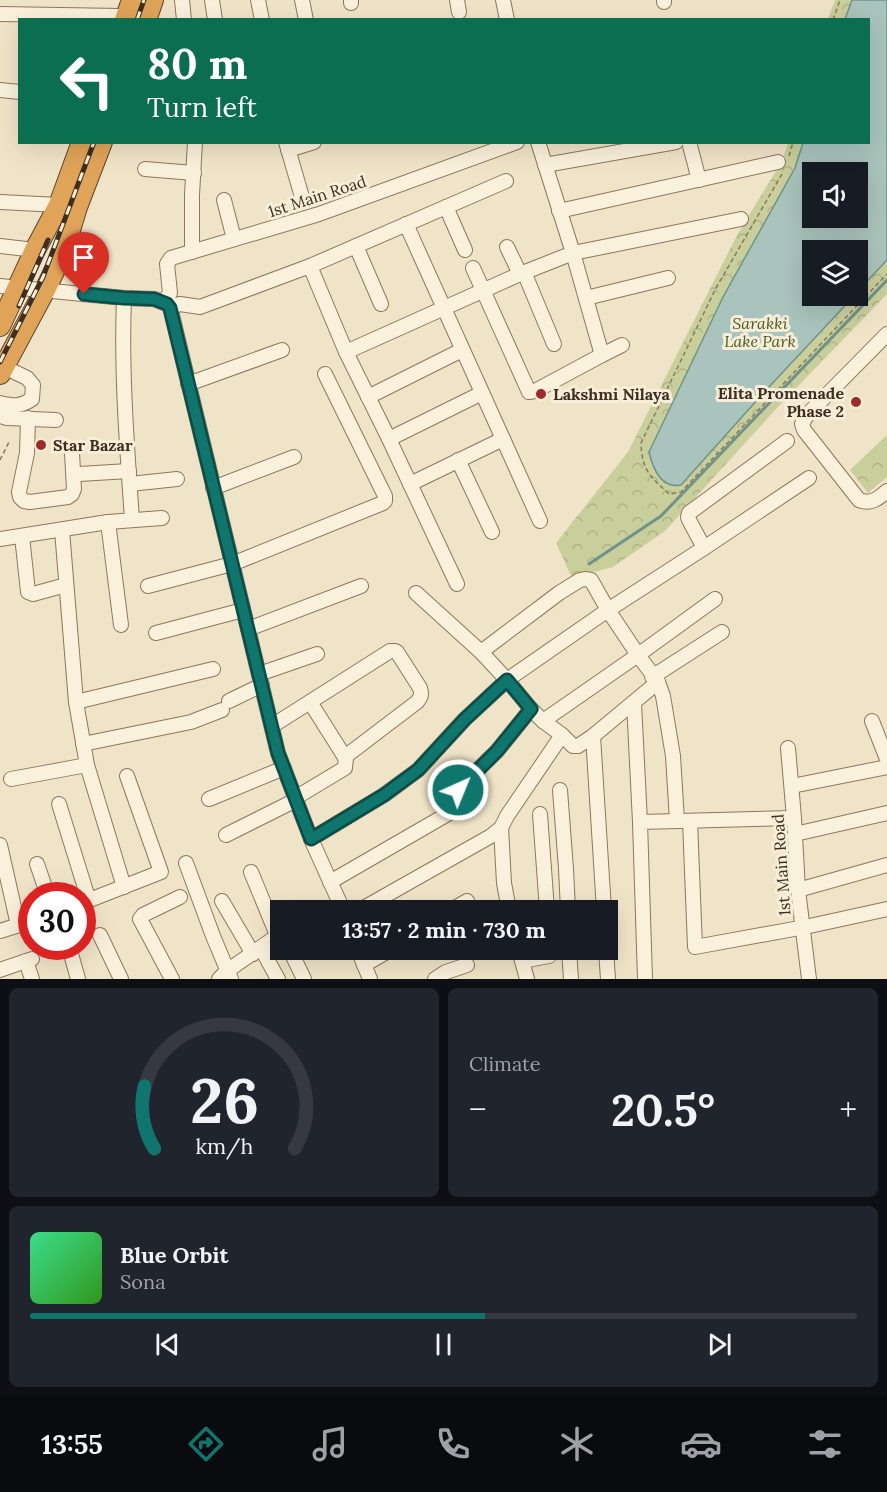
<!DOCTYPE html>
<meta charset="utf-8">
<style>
:root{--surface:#171b24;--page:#20242c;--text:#f1f3f6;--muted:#9ea1a6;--line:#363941;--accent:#0f766e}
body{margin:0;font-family:Lora,serif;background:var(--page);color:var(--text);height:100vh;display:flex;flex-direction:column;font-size:22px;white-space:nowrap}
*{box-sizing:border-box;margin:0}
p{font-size:20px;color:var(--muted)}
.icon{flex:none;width:33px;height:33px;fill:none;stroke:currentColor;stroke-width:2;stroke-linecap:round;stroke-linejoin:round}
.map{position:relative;height:979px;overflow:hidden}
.side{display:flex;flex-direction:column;gap:9px;padding:9px;background:#0d0f14;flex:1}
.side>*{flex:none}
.hud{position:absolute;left:18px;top:18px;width:852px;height:126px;border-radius:0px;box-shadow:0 6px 24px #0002;background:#0b6e4f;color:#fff;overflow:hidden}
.tools{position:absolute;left:802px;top:162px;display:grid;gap:12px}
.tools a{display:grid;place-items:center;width:66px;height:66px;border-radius:0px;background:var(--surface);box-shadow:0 6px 24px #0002;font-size:30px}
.speed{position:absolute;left:18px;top:882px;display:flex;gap:12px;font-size:30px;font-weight:700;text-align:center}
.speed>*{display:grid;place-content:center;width:78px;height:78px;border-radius:50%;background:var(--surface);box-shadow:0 6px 24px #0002;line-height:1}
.speed .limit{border:9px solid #d22;background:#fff;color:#111}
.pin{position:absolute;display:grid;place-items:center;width:51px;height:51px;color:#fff;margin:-62px -26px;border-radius:50% 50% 50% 0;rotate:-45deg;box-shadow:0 0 6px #0007}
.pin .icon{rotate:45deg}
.me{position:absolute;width:66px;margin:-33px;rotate:44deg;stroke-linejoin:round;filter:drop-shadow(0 0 4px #0008)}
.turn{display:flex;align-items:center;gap:21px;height:126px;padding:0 30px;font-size:27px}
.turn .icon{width:78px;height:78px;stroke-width:2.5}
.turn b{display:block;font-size:42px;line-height:51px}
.big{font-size:45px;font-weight:800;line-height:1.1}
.side .widget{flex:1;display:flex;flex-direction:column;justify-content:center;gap:9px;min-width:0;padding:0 21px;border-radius:9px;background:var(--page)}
.side .dial{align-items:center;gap:0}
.dial svg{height:156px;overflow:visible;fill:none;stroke:var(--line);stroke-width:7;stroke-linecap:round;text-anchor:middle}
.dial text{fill:var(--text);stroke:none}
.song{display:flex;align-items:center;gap:18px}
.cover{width:72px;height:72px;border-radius:9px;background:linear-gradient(135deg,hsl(150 70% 55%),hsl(110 70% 35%))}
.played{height:6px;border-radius:3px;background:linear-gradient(90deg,var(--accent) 55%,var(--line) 55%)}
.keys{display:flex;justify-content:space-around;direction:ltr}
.heat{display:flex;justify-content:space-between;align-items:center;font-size:33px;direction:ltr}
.side .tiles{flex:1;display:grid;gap:9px;grid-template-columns:1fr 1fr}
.widget:last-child{grid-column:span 2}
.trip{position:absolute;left:270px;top:900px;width:348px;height:60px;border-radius:0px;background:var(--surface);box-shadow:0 6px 24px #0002;font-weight:800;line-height:60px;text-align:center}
.dock{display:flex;height:96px;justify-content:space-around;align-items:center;background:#090b0e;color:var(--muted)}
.dock .icon{width:42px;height:42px}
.dock .active{color:var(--accent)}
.dock b{font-size:27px;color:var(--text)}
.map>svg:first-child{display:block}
.park{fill:url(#park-crowns);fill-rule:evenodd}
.water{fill:#a9c4bc;stroke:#6f938a;stroke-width:1.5;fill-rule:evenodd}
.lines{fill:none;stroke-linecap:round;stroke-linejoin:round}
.stream{stroke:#6f938a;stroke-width:3}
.minor-casing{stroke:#8d765c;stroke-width:16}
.highway-casing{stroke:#5b4430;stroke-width:22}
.path{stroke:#8d765c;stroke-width:1.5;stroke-dasharray:4.5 3;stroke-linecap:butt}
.minor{stroke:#faf1dc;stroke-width:14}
.highway{stroke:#e0a458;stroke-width:20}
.rail-casing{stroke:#3d2e20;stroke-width:5}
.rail{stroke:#f7eed8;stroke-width:3;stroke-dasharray:9;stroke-linecap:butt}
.route-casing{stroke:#0a4d48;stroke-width:15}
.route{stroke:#0f766e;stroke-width:10}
.poi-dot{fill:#9e2a2b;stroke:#f7eed8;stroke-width:2}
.labels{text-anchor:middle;stroke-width:6;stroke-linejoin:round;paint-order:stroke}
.street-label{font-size:16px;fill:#3d2e20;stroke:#f7eed8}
.park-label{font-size:16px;font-style:italic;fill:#4d5a26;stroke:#f7eed8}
.poi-label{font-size:16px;font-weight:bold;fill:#3d2e20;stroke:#f7eed8;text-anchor:start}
</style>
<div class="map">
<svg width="887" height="979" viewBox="0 0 887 979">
<defs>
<pattern id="park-crowns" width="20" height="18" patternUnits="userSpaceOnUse" patternTransform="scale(1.5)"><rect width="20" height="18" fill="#c9cf9b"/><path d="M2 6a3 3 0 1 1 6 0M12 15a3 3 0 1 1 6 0" fill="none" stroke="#aeb285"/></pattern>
</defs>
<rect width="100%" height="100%" fill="#f0e4c8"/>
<g class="park">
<path d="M835 0H887V294L776 409 665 531 613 567 572 578 556 543 628 452 737 235 782 161 788 143 868 142V20L828 19ZM813 172H858V218H813ZM813 250H858V296H813Z"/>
<polygon points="887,435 887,477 868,493 850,470"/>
</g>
<path class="water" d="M852 0H887V260L858 291V250H813V296H854L768 388 681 485C661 489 653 469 649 452L723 297 795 168 803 143 868 142V20L845 19ZM813 172H858V218H813Z"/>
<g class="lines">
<polyline class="stream" points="589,564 661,516 887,280"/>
<defs>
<g id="minor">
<polyline points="182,0 184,20"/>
<polyline points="212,0 215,20"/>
<polyline points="258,0 262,20"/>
<polyline points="302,0 306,20"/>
<polyline points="351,0 351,3"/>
<polyline points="457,0 459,12"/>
<polyline points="503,0 507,20"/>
<polyline points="664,0 664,2"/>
<polyline points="0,14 120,16 126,17"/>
<polyline points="0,90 20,92"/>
<polyline points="286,142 302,197"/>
<polyline points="538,142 573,253 602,355 622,345"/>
<polyline points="689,142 699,180"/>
<polyline points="288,150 314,142"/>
<polyline points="545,165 676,142"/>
<polyline points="145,169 194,173"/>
<polyline points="224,200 234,239"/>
<polyline points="0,202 59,205"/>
<polyline points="446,207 465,250"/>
<polyline points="559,211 778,162"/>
<polyline points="406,224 540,521"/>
<polyline points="0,246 35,250"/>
<polyline points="356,246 381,304"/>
<polyline points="507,247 520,274"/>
<polyline points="192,252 192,195 195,142"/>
<polyline points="310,266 346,352 389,439 457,584"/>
<polyline points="473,268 529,392 535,391 602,355"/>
<polyline points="524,272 554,344"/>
<polyline points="0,286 124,298 154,299 167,304 170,307 278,753 311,839 343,910"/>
<path d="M124 298C121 372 127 446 132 520"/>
<polyline points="586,298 668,278"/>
<polyline points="164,302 170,293 167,264 171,258 319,214 517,142"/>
<polyline points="170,307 180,304 200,307 310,266 506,181"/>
<path d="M887 334 807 415 802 424 804 430 859 500C871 505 879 498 887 491"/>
<polyline points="346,352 520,274 573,253 741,219"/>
<polyline points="188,384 282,350"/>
<polyline points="368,397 462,350"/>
<path d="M0 403C14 406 20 407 32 399L33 385 27 378 4 367"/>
<polyline points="0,416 7,418 56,420"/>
<polyline points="28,418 27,453 19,492 20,497 24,501 30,502 68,497 72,494 74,489 72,453"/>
<polyline points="389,439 482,393"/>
<polyline points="458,460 492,532"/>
<polyline points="79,474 129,471"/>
<polyline points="130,484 177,479"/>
<polyline points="410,484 503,439"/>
<polyline points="213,488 294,457"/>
<polyline points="108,522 121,625"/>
<polyline points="62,530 76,702"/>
<polyline points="22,536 28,592 33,594 66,585"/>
<polyline points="0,539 108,522 162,518"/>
<polyline points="704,548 689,520 688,517 689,513 787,441"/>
<polyline points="148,586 232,564 383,503 385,501 385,496 325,374"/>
<polyline points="416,593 481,652 507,680 531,709 543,721 562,735 573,746 578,746 593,736 658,682"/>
<polyline points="248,629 361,586"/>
<polyline points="156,633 243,610"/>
<polyline points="481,652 559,593 580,580 585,579 591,580 608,610 704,548 809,478"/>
<polyline points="259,674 317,654"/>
<polyline points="652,677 722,632"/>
<polyline points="229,701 262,685"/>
<polyline points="310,702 346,759"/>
<polyline points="634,703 640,822"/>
<polyline points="543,721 638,655 715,599"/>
<polyline points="872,721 887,759"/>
<path d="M272 726 390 651H395L397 652 420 688C422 695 421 697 417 702L346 756 345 768 295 798"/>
<polyline points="593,736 604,910"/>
<polyline points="83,744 191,722 222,710"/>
<polyline points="788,748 794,818 798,890 809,979"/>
<polyline points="11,779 87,765"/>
<polyline points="792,786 887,767"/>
<polyline points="560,790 566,869 568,910"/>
<polyline points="209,799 284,768"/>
<polyline points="59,804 89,901"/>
<polyline points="540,814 547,910"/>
<polyline points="690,821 695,947 805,927 887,909"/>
<polyline points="501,828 504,883 509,910"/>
<polyline points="795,834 887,813"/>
<polyline points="226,835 296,800"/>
<polyline points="311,839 384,795 418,770 465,719 507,680 608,610 638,655 658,682 663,696 673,756 677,821"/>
<polyline points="0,845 18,925"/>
<polyline points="186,863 213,936 231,979"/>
<polyline points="37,864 48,896"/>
<polyline points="251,872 277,935"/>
<polyline points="330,882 465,804 458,789 497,751 531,709"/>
<polyline points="124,887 87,765 76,702 213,669"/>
<polyline points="798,890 887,865"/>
<polyline points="222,901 253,954"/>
<polyline points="82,903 161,872 127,776"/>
<polyline points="360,910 491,836 501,828 507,816 562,735"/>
<polyline points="451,910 467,901 471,910"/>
<polyline points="0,931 32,921"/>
<polyline points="100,935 121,979"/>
<polyline points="261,948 278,979"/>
<polyline points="290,950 304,979"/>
<polyline points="358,950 370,979"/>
<polyline points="519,950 527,979"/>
<polyline points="569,950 571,979"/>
<polyline points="606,950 608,979"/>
<polyline points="71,954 78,979"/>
<polyline points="26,961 32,979"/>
<polyline points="522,961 549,956 549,950"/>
<polyline points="364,965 390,950"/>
<polyline points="0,970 32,959"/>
<polyline points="172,979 140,919 143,915 180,897"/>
<polyline points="219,979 227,971 280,934"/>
<polyline points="435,979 446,972 467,965"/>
<polyline points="645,979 640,822 794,818"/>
</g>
<g id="highway">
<polyline points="125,20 132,0"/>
<polyline points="146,20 153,0"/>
<polyline points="0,326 35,250 59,205 82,142"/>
<polyline points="0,374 45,290 63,253 77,207 102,142"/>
</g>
</defs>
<use href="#minor" class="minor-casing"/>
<use href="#highway" class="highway-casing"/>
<g class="path">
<polyline points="833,20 840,0"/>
<polyline points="789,156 793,142"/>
<path d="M782 174 716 288 641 443C642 471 650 476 669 494L681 492 887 274"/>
<polyline points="0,460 10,440"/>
</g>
<use href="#minor" class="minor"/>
<use href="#highway" class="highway"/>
<defs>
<g id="rail">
<polyline points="137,20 144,0"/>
<polyline points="19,306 48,240"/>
<polyline points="0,362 43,277 94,142"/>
</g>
</defs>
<use href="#rail" class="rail-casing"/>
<use href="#rail" class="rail"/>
</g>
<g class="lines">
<defs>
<polyline id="route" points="84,294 124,298 154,299 167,304 170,308 278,753 311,839 384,795 418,770 465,719 507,680 531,709 497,751 458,790"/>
</defs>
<use href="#route" class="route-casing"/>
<use href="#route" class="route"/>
</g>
<g class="poi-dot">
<circle cx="541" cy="394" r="6"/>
<circle cx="856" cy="402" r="6"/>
<circle cx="41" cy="445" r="6"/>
</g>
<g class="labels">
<g class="street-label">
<text transform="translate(317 196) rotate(-18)" y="6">1st Main Road</text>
<text transform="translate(781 865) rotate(-94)" y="6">1st Main Road</text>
</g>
<g class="park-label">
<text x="760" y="329">Sarakki<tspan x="760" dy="18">Lake Park</tspan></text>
</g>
<g class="poi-label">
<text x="844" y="399" text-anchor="end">Elita Promenade<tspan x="844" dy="18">Phase 2</tspan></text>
<text x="553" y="400">Lakshmi Nilaya</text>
<text x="53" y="451">Star Bazar</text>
</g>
</g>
</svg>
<div class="tools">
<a><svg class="icon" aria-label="sound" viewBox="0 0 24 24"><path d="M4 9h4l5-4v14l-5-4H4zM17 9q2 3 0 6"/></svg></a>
<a><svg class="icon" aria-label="layers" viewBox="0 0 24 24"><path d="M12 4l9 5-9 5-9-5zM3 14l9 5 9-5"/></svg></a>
</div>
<div class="speed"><div class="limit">30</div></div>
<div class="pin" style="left:84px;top:294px;background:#d93025"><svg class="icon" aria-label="arrive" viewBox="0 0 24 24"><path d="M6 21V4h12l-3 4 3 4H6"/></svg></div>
<svg class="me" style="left:458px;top:790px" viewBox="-20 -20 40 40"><circle r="17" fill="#0f766e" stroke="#fff" stroke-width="3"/><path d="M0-11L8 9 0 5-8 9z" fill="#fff"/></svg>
<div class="trip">13:57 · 2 min · 730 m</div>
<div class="hud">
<div class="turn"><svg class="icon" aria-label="left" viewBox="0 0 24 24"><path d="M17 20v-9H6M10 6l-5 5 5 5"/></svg><div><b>80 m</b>Turn left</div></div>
</div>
</div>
<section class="side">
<div class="tiles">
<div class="widget dial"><svg viewBox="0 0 100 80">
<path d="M14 69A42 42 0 1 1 86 69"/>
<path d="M14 69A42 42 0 0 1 9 37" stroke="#0f766e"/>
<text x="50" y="56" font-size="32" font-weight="700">26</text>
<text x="50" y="72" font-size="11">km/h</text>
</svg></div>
<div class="widget"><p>Climate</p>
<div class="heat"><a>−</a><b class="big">20.5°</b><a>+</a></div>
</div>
<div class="widget">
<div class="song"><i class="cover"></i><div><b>Blue Orbit</b><p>Sona</p></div></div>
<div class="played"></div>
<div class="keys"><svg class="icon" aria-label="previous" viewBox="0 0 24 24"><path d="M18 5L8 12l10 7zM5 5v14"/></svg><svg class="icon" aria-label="pause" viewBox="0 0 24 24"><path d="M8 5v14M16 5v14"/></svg><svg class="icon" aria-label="next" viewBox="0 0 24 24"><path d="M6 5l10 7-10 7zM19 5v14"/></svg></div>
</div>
</div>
</section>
<nav class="dock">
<b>13:55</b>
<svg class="icon active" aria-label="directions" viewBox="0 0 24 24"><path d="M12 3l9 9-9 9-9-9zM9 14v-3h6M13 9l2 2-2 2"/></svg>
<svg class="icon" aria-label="music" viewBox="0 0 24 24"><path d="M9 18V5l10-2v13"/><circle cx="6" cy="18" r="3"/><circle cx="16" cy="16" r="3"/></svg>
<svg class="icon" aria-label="phone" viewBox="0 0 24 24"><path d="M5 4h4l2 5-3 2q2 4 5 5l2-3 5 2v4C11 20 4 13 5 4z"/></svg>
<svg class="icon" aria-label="climate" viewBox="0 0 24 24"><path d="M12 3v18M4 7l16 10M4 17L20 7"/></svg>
<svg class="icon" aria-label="car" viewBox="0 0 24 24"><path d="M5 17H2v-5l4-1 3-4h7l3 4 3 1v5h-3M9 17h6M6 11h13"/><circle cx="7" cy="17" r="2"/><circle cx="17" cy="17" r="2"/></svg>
<svg class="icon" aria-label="filters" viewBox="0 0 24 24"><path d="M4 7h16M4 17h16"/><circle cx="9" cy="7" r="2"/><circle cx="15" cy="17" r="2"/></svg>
</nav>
